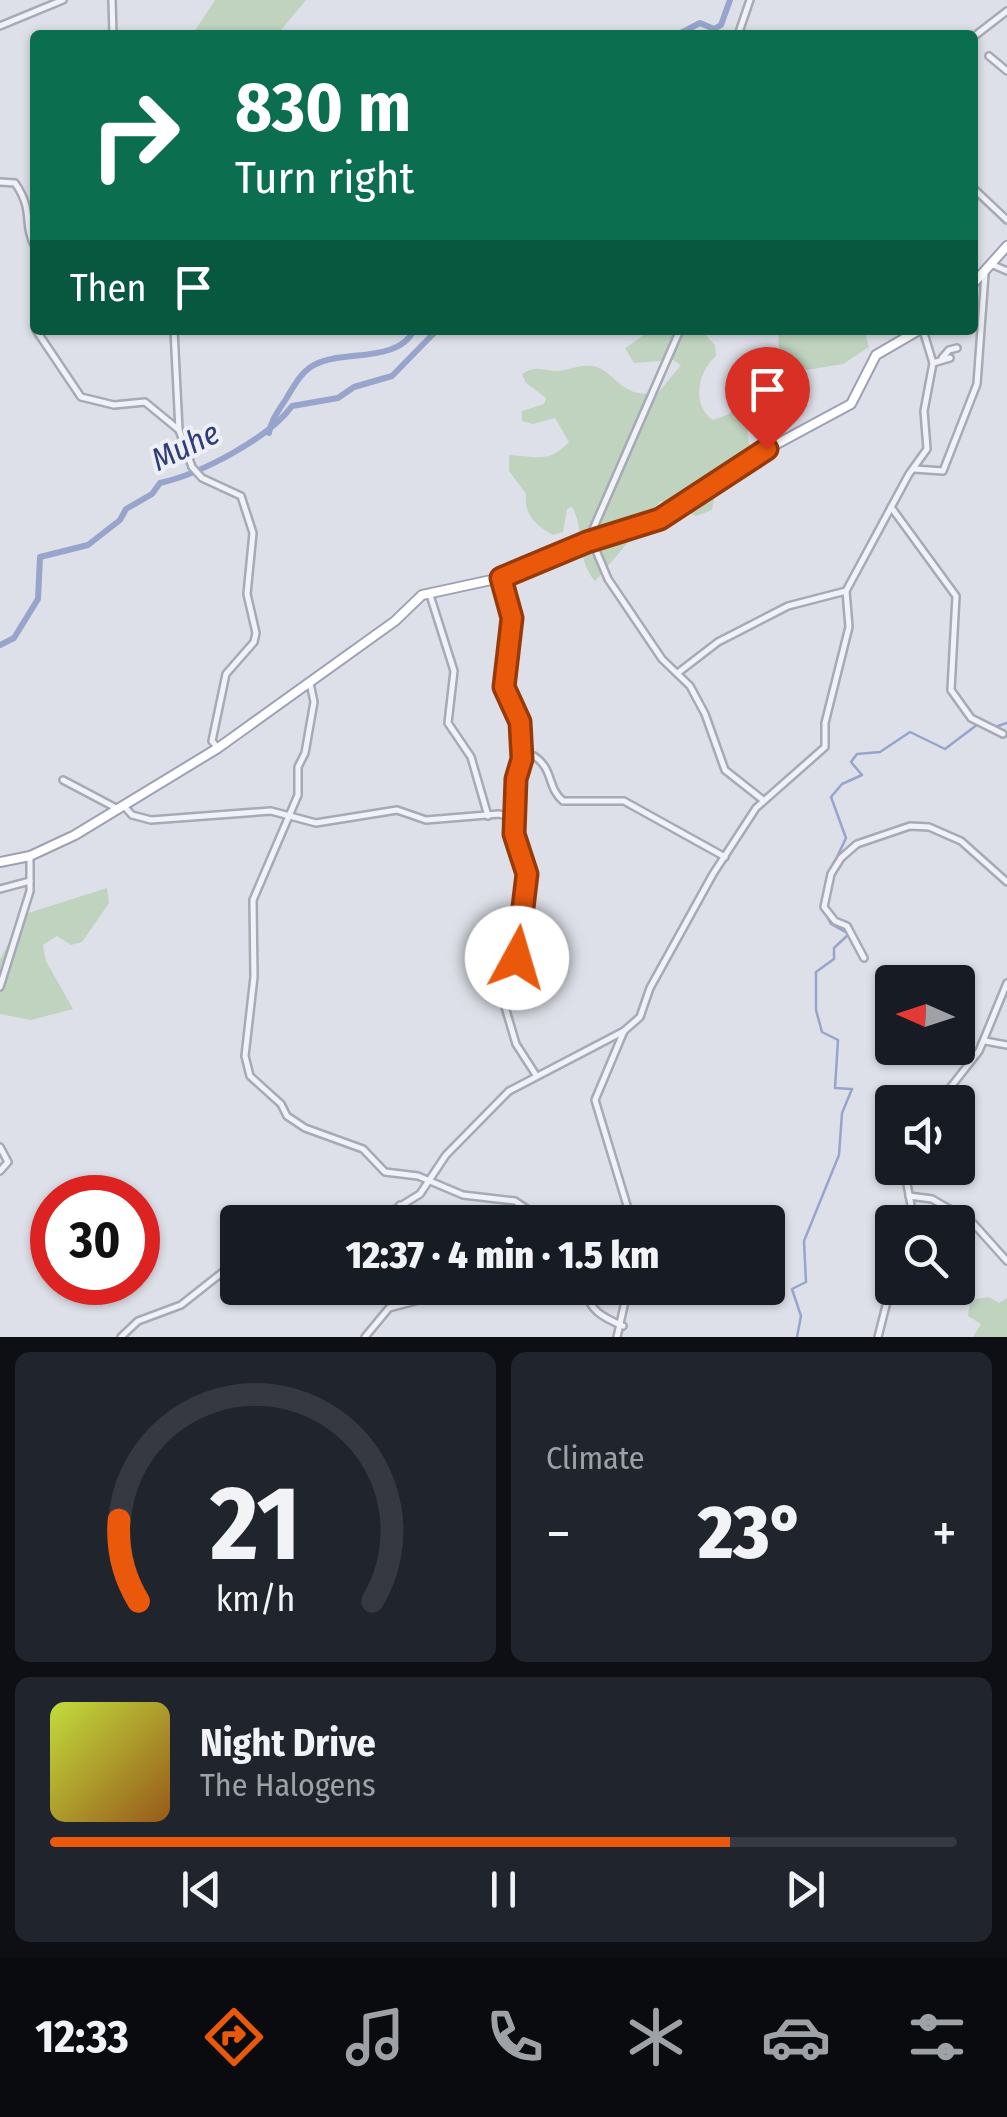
<!DOCTYPE html>
<meta charset="utf-8">
<style>
:root{--surface:#171b24;--page:#20242c;--text:#f1f3f6;--muted:#9ea1a6;--line:#363941;--accent:#ea580c}
body{margin:0;font-family:"Fira Sans Condensed",sans-serif;background:var(--page);color:var(--text);height:100vh;display:flex;flex-direction:column;font-size:38px;white-space:nowrap}
*{box-sizing:border-box;margin:0}
p{font-size:32px;color:var(--muted)}
.icon{flex:none;width:55px;height:55px;fill:none;stroke:currentColor;stroke-width:2;stroke-linecap:round;stroke-linejoin:round}
.map{position:relative;height:1337px;overflow:hidden}
.side{display:flex;flex-direction:column;gap:15px;padding:15px;background:#0d0f14;flex:1}
.side>*{flex:none}
.top-card{position:absolute;left:30px;top:30px;width:948px;height:305px;border-radius:10px;box-shadow:0 2px 8px #0004;background:#0b6e4f;color:#fff;overflow:hidden}
.needle{width:65px;rotate:273deg}
.buttons{position:absolute;left:875px;top:965px;display:grid;gap:20px}
.buttons a{display:grid;place-items:center;width:100px;height:100px;border-radius:10px;background:var(--surface);box-shadow:0 2px 8px #0004;font-size:50px}
.speed{position:absolute;left:30px;top:1175px;display:flex;gap:20px;font-size:50px;font-weight:700;text-align:center}
.speed>*{display:grid;place-content:center;width:130px;height:130px;border-radius:50%;background:var(--surface);box-shadow:0 2px 8px #0004;line-height:1}
.speed .limit{border:15px solid #d22;background:#fff;color:#111}
.pin{position:absolute;display:grid;place-items:center;width:85px;height:85px;color:#fff;margin:-102px -42px;border-radius:50% 50% 50% 0;rotate:-45deg;box-shadow:0 0 10px #0007}
.pin .icon{rotate:45deg}
.me{position:absolute;width:110px;margin:-55px;rotate:6deg;stroke-linejoin:round;filter:drop-shadow(0 0 8px #0008)}
.turn{display:flex;align-items:center;gap:35px;height:210px;padding:0 40px;font-size:45px}
.turn .icon{width:130px;height:130px;stroke-width:2.5}
.turn b{display:block;font-size:70px;line-height:85px}
.then{display:flex;align-items:center;height:95px;padding:0 40px;background:#0003;gap:20px;font-size:38px}
.big{font-size:75px;font-weight:800;line-height:1.1}
.side .tile{flex:1;display:flex;flex-direction:column;justify-content:center;gap:15px;min-width:0;padding:0 35px;border-radius:15px;background:var(--page)}
.side .dial{align-items:center;gap:0}
.dial svg{height:260px;overflow:visible;fill:none;stroke:var(--line);stroke-width:7;stroke-linecap:round;text-anchor:middle}
.dial text{fill:var(--text);stroke:none}
.song{display:flex;align-items:center;gap:30px}
.cover{width:120px;height:120px;border-radius:15px;background:linear-gradient(135deg,hsl(70 70% 55%),hsl(30 70% 35%))}
.played{height:10px;border-radius:5px;background:linear-gradient(90deg,var(--accent) 75%,var(--line) 75%)}
.keys{display:flex;justify-content:space-around;direction:ltr}
.heat{display:flex;justify-content:space-between;align-items:center;font-size:55px;direction:ltr}
.side .tiles{flex:1;display:grid;gap:15px;grid-template-columns:1fr 1fr}
.tile:last-child{grid-column:span 2}
.trip{position:absolute;left:220px;top:1205px;width:565px;height:100px;border-radius:10px;background:var(--surface);box-shadow:0 2px 8px #0004;font-weight:800;line-height:100px;text-align:center}
.tab-bar{display:flex;height:160px;justify-content:space-around;align-items:center;background:#090b0e;color:var(--muted)}
.tab-bar .icon{width:70px;height:70px}
.tab-bar .active{color:var(--accent)}
.tab-bar b{font-size:45px;color:var(--text)}
.map>svg:first-child{display:block}
.green{fill:#bfd3bf}
.lines{fill:none;stroke-linecap:round;stroke-linejoin:round}
.stream{stroke:#97a4cb;stroke-width:2.5}
.river{stroke:#97a4cb;stroke-width:6}
.minor-casing{stroke:#a7a9b6;stroke-width:10}
.major-casing{stroke:#9da1b5;stroke-width:12}
.minor{stroke:#f1f2f7;stroke-width:5}
.major{stroke:#fff;stroke-width:8}
.route-casing{stroke:#983908;stroke-width:25}
.route{stroke:#ea580c;stroke-width:18}
.labels{text-anchor:middle;stroke-width:8;stroke-linejoin:round;paint-order:stroke}
.water-label{font-size:32px;font-style:italic;fill:#2f3d76;stroke:#eeeff6}
</style>
<div class="map">
<svg width="1007" height="1337" viewBox="0 0 1007 1337">
<rect width="100%" height="100%" fill="#dee0e9"/>
<g class="green">
<polygon points="215,0 306,0 277,35 192,35"/>
<path d="M651 330H701L715 345 716 356C698 371 691 405 713 420L729 414 764 372 778 375 783 396 747 432 752 458 716 488 712 510 696 516 661 501 655 507 656 526 631 539 595 581C575 558 586 532 572 507L567 509 563 532 553 535C535 525 524 515 526 494L509 471V455C537 456 548 464 569 442L555 418 533 424 522 421V411L544 404 546 398 526 383 522 374C535 366 540 369 553 371 565 372 578 364 593 366 617 371 618 399 658 393L681 365 673 360 634 363 625 348Z"/>
<polygon points="778,330 864,330 869,347 843,364 807,370 779,351"/>
<polygon points="107,888 109,903 82,942 71,945 57,936 43,945 46,961 73,1009 31,1020 0,1014 0,959 25,914"/>
<polygon points="989,1297 999,1303 1007,1298 1007,1337 973,1337 981,1324 968,1316 970,1300"/>
</g>
<g class="lines">
<g class="stream">
<polyline points="995,727 1007,723"/>
<polyline points="829,874 846,838 831,797 842,784 862,775 851,762 857,754 880,752 910,732 945,749 978,724"/>
<polyline points="797,1337 801,1316 792,1289 806,1282 804,1241 839,1155 842,1113 852,1089 835,1088 838,1040 822,1032 816,1010 816,972 834,959 834,948 849,934 831,924 822,907"/>
</g>
<g class="river">
<polyline points="677,35 700,23 714,29 721,25 730,0"/>
<path d="M269 433C271 420 279 410 286 399 294 386 302 370 316 364 344 350 398 363 414 330"/>
<path d="M0 645 14 638 38 599 40 557 88 545 120 520 126 509 152 494 160 483C200 474 268 439 292 406L338 398 354 387 392 376 437 330"/>
</g>
<defs>
<g id="minor">
<polyline points="112,0 113,35"/>
<polyline points="0,26 63,0"/>
<polyline points="738,35 750,0"/>
<polyline points="972,38 1007,11"/>
<polyline points="989,56 1007,71"/>
<path d="M0 182 15 183C35 212 22 222 35 247"/>
<polyline points="972,187 1007,220"/>
<polyline points="993,265 1007,271"/>
<polyline points="35,310 35,326"/>
<polyline points="36,330 81,397 114,405 145,402 179,430"/>
<polyline points="174,330 179,430 192,467 202,478 241,496 253,533 247,594 256,633 254,642 226,674 212,741 218,748"/>
<polyline points="942,358 949,350 957,348"/>
<polyline points="933,363 950,358"/>
<polyline points="914,469 943,471 977,384 985,274"/>
<polyline points="891,507 956,596 951,690 971,718 1003,734"/>
<polyline points="592,541 608,579 662,659 690,686 705,714 725,770 763,800"/>
<polyline points="587,543 680,330"/>
<polyline points="501,578 512,643 504,687 520,722 522,759 516,779 515,834 527,874 517,959 503,1000 516,1044 536,1075"/>
<polyline points="430,595 454,671 448,723 471,757 488,816"/>
<polyline points="679,672 718,642 788,606 846,591"/>
<polyline points="310,683 314,702 305,753 298,767 298,795 253,900 254,977 245,1056 250,1076 281,1104 287,1116 305,1128 363,1149 385,1172 418,1176 463,1195 515,1201 546,1222"/>
<path d="M522 759 534 756C554 769 547 788 563 801H624L725 857"/>
<polyline points="63,780 116,808"/>
<polyline points="124,806 132,815 151,820 271,811 316,823 397,810 426,820 499,814 515,818"/>
<polyline points="0,889 30,881"/>
<polyline points="864,958 847,926 835,921 824,907 831,874 841,858 857,844 910,826 929,827 961,841 1007,882"/>
<polyline points="0,987 30,891 30,856"/>
<polyline points="624,1031 595,1100 632,1222"/>
<polyline points="985,1041 1007,1045"/>
<polyline points="939,1102 979,1051 1007,983"/>
<polyline points="0,1147 8,1162 0,1171"/>
<polyline points="904,1168 911,1205 908,1222"/>
<polyline points="909,1196 932,1199 972,1222 1007,1261"/>
<polyline points="400,1205 410,1222"/>
<polyline points="356,1222 386,1215 420,1194 446,1155 509,1091 624,1031 640,1017 650,988 713,874 756,808 825,747 825,723 849,627 846,591 909,474 927,449 924,411 933,363 923,330"/>
<path d="M584 1288C590 1311 602 1317 623 1326"/>
<polyline points="121,1337 138,1321 181,1305 238,1260"/>
<polyline points="365,1337 389,1308 434,1296 439,1288"/>
<polyline points="617,1337 628,1288"/>
<polyline points="878,1337 892,1282"/>
</g>
<g id="major">
<polyline points="972,285 1007,246"/>
<polyline points="0,862 30,856 75,835 218,748 395,621 422,595 505,577 587,543 634,531 688,503 738,465 851,404 876,355 919,330"/>
</g>
</defs>
<use href="#minor" class="minor-casing"/>
<use href="#major" class="major-casing"/>
<use href="#minor" class="minor"/>
<use href="#major" class="major"/>
</g>
<g class="lines">
<defs>
<polyline id="route" points="517,958 527,874 514,834 516,779 522,759 520,722 504,687 512,618 501,578 587,542 660,519 767,449"/>
</defs>
<use href="#route" class="route-casing"/>
<use href="#route" class="route"/>
</g>
<g class="labels">
<g class="water-label">
<text transform="translate(185 446) rotate(-26)" y="11">Muhe</text>
</g>
</g>
</svg>
<div class="buttons">
<a><svg class="needle" viewBox="-14 -14 28 28"><path d="M0-13l5 13h-10z" fill="#e53935"/><path d="M0 13l5-13h-10z" fill="#9ea1a6"/></svg></a>
<a><svg class="icon" aria-label="sound" viewBox="0 0 24 24"><path d="M4 9h4l5-4v14l-5-4H4zM17 9q2 3 0 6"/></svg></a>
<a><svg class="icon" aria-label="search" viewBox="0 0 24 24"><circle cx="10" cy="10" r="6"/><path d="M15 15l6 6"/></svg></a>
</div>
<div class="speed"><div class="limit">30</div></div>
<div class="pin" style="left:767px;top:449px;background:#d93025"><svg class="icon" aria-label="arrive" viewBox="0 0 24 24"><path d="M6 21V4h12l-3 4 3 4H6"/></svg></div>
<svg class="me" style="left:517px;top:958px" viewBox="-20 -20 40 40"><circle r="19" fill="#fff"/><path d="M0-13L10 11 0 6-10 11z" fill="#ea580c"/></svg>
<div class="trip">12:37 · 4 min · 1.5 km</div>
<div class="top-card">
<div class="turn"><svg class="icon" aria-label="right" viewBox="0 0 24 24"><path d="M7 20v-9h11M14 6l5 5-5 5"/></svg><div><b>830 m</b>Turn right</div></div>
<div class="then">Then<svg class="icon" aria-label="arrive" viewBox="0 0 24 24"><path d="M6 21V4h12l-3 4 3 4H6"/></svg></div>
</div>
</div>
<section class="side">
<div class="tiles">
<div class="tile dial"><svg viewBox="0 0 100 80">
<path d="M14 69A42 42 0 1 1 86 69"/>
<path d="M14 69A42 42 0 0 1 8 44" stroke="#ea580c"/>
<text x="50" y="56" font-size="32" font-weight="700">21</text>
<text x="50" y="72" font-size="11">km/h</text>
</svg></div>
<div class="tile"><p>Climate</p>
<div class="heat"><a>−</a><b class="big">23°</b><a>+</a></div>
</div>
<div class="tile">
<div class="song"><i class="cover"></i><div><b>Night Drive</b><p>The Halogens</p></div></div>
<div class="played"></div>
<div class="keys"><svg class="icon" aria-label="previous" viewBox="0 0 24 24"><path d="M18 5L8 12l10 7zM5 5v14"/></svg><svg class="icon" aria-label="pause" viewBox="0 0 24 24"><path d="M8 5v14M16 5v14"/></svg><svg class="icon" aria-label="next" viewBox="0 0 24 24"><path d="M6 5l10 7-10 7zM19 5v14"/></svg></div>
</div>
</div>
</section>
<nav class="tab-bar">
<b>12:33</b>
<svg class="icon active" aria-label="directions" viewBox="0 0 24 24"><path d="M12 3l9 9-9 9-9-9zM9 14v-3h6M13 9l2 2-2 2"/></svg>
<svg class="icon" aria-label="music" viewBox="0 0 24 24"><path d="M9 18V5l10-2v13"/><circle cx="6" cy="18" r="3"/><circle cx="16" cy="16" r="3"/></svg>
<svg class="icon" aria-label="phone" viewBox="0 0 24 24"><path d="M5 4h4l2 5-3 2q2 4 5 5l2-3 5 2v4C11 20 4 13 5 4z"/></svg>
<svg class="icon" aria-label="climate" viewBox="0 0 24 24"><path d="M12 3v18M4 7l16 10M4 17L20 7"/></svg>
<svg class="icon" aria-label="car" viewBox="0 0 24 24"><path d="M5 17H2v-5l4-1 3-4h7l3 4 3 1v5h-3M9 17h6M6 11h13"/><circle cx="7" cy="17" r="2"/><circle cx="17" cy="17" r="2"/></svg>
<svg class="icon" aria-label="filters" viewBox="0 0 24 24"><path d="M4 7h16M4 17h16"/><circle cx="9" cy="7" r="2"/><circle cx="15" cy="17" r="2"/></svg>
</nav>
